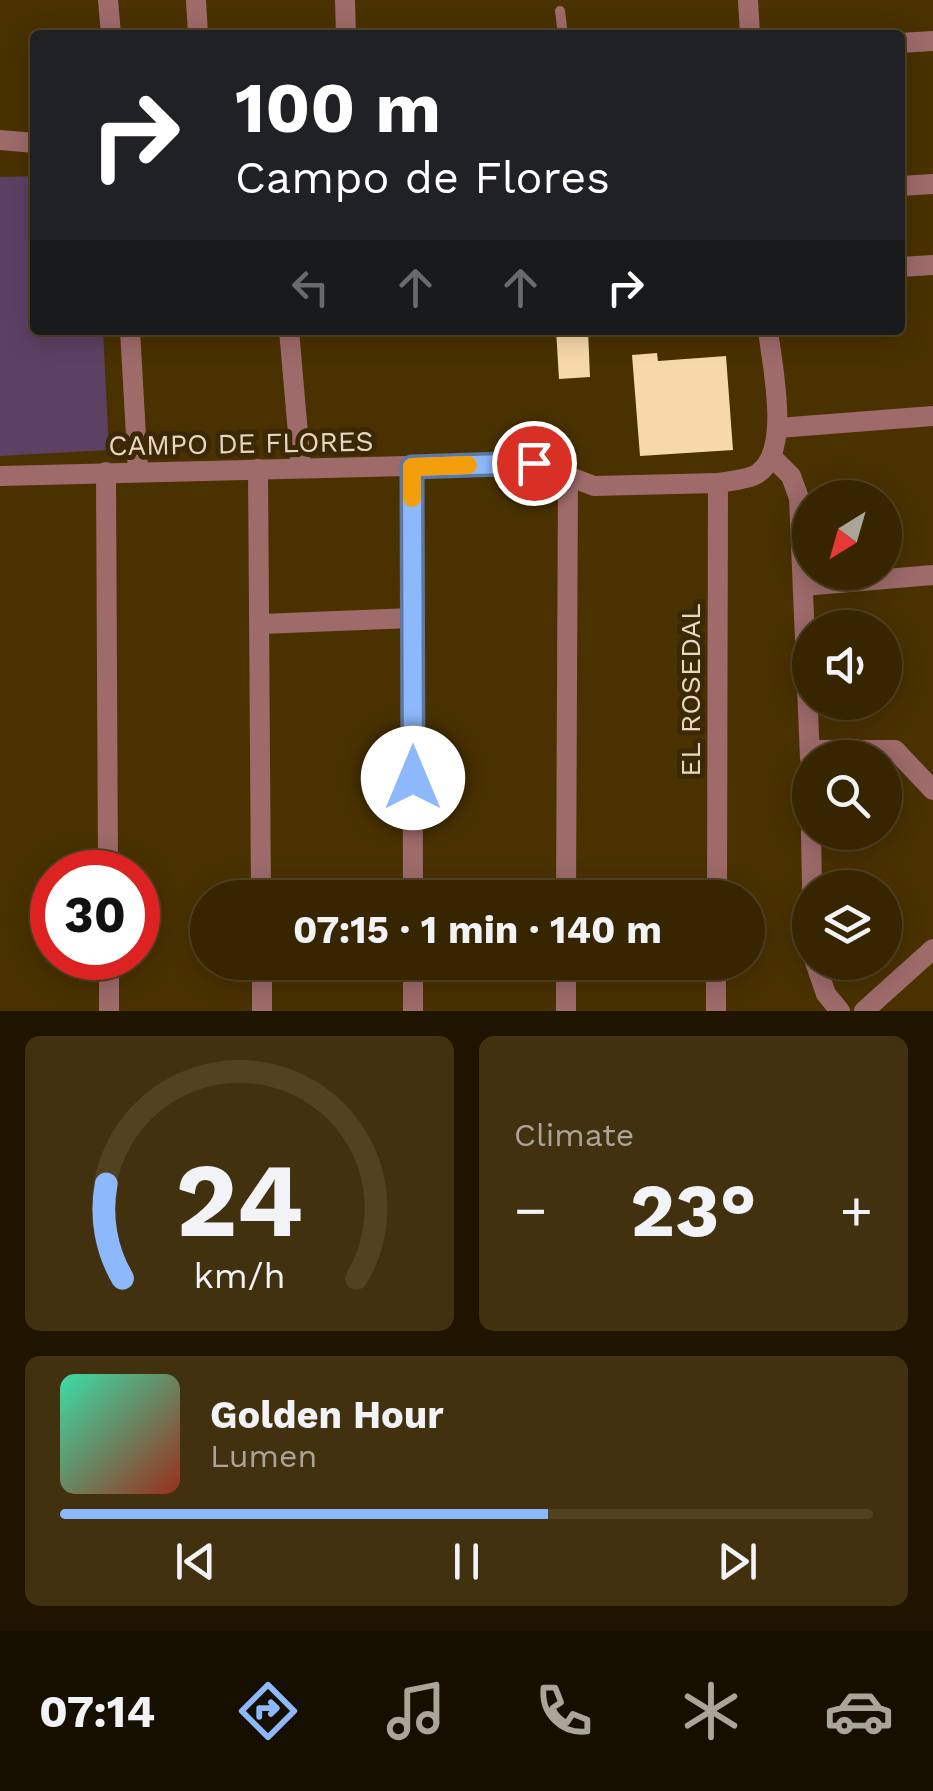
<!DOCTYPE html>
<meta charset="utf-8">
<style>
:root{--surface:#372500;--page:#42310f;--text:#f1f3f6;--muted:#aaa599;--line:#514222;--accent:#8db9fc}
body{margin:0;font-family:"Work Sans",sans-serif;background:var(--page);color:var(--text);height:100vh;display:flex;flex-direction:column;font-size:38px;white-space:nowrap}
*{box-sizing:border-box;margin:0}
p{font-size:32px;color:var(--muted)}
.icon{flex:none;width:55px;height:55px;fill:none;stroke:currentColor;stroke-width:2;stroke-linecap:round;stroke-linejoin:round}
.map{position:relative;height:1011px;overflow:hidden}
.details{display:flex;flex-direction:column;gap:25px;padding:25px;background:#1e1400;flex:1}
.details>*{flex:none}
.hud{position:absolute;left:30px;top:30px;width:875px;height:305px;border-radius:10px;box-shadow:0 5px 25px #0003,0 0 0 2px var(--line);background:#202124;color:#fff;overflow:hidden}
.needle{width:65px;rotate:217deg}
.controls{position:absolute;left:792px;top:480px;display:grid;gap:20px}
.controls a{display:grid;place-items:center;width:110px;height:110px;border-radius:50%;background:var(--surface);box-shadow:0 5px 25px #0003,0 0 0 2px var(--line);font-size:50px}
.speed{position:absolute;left:30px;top:850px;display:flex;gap:20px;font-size:50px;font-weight:700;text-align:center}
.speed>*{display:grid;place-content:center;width:130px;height:130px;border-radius:50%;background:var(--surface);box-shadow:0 5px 25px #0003,0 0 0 2px var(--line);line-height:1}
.speed .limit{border:15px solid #d22;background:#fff;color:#111}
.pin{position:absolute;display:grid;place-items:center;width:85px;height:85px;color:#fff;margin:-42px;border:5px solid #fff;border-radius:50%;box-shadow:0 2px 10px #0007}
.me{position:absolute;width:110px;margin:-55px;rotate:0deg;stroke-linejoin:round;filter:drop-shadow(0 0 8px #0008)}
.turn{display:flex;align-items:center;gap:35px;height:210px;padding:0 40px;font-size:45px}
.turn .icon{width:130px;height:130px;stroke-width:2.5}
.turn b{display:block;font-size:70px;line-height:85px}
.lanes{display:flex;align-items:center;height:95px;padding:0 40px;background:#0003;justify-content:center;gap:50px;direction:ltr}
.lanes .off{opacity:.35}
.big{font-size:75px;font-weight:700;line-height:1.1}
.details .widget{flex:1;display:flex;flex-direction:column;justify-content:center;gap:15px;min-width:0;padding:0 35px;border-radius:15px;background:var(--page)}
.details .dial{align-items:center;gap:0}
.dial svg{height:260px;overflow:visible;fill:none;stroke:var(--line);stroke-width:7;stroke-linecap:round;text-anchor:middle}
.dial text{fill:var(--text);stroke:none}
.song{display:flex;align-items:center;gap:30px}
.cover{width:120px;height:120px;border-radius:15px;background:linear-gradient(135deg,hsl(160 70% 55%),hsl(10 70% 35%))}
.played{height:10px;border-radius:5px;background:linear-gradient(90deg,var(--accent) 60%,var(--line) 60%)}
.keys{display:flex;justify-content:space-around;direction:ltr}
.heat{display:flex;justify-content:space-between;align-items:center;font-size:55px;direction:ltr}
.details .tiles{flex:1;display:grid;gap:25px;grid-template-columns:1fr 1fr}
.widget:last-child{grid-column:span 2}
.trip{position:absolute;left:190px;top:880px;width:575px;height:100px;border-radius:50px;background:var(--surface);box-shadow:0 5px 25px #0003,0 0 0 2px var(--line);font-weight:700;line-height:100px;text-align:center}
.tab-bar{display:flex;height:160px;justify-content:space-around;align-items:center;background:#160f00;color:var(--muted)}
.tab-bar .icon{width:70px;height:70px}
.tab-bar .selected{color:var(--accent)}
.tab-bar b{font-size:45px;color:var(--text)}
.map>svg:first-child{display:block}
.green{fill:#5c4163}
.building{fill:#f7d8a9}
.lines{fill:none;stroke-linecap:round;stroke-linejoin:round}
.service{stroke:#9e6a6a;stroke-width:10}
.minor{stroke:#9e6a6a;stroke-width:20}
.tertiary{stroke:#9e6a6a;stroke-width:20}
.route-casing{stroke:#5c78a4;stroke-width:25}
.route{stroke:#8db9fc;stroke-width:18}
.slow{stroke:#f59e0b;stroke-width:18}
.labels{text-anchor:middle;stroke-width:10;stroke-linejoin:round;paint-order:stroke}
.street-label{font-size:28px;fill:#e7d7c0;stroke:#3b2804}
</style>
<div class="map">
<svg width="933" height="1011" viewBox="0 0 933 1011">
<rect width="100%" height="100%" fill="#493100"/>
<polygon class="green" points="35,176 35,330 103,330 109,450 0,456 0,177"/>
<g class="building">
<polygon points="556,330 588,330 590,377 559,379"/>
<polygon points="657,353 658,361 726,356 733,450 640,456 632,355"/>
</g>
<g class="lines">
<polyline class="service" points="560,11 563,35"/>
<g class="minor">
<polyline points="108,0 111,35"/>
<polyline points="196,0 198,35"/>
<polyline points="345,0 346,35"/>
<polyline points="900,43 933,41"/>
<polyline points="0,140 35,143"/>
<polyline points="900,186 933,184"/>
<polyline points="900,267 933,265"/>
<polyline points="130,330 138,471"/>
<polyline points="289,330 301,468"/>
<polyline points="778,428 933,416"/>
<polyline points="772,457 791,476 799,498 810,758"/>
<polyline points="412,467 413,898"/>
<polyline points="258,469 261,898"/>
<polyline points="106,472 108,872"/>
<polyline points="0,476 534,463 594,486 718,483"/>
<polyline points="803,586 933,575"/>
<polyline points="261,624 412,618"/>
<polyline points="810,750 895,750 933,790"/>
<polyline points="811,832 812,888"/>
<polyline points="566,898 568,475"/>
<polyline points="109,958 109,1011"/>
<polyline points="262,962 262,1011"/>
<polyline points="413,962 413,1011"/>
<polyline points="815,962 826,994 840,1011"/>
<polyline points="566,1011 566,962"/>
<polyline points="864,1011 933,949"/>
</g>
<g class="tertiary">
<polyline points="748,0 750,35"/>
<path d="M717 898 718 483C729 481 747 480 757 474 792 452 772 366 768 330"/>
<polyline points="716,1011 716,962"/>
</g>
</g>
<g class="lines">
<defs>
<polyline id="route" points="413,778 412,467 534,463"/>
</defs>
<use href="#route" class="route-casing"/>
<use href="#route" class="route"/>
<polyline class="slow" points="412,498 412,467 468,465"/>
</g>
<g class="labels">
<g class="street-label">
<text transform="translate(241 443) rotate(-1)" y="10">CAMPO DE FLORES</text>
<text transform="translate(690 690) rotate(-90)" y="10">EL ROSEDAL</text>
</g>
</g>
</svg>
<div class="controls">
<a><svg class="needle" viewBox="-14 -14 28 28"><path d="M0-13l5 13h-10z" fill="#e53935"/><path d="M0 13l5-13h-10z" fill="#aaa599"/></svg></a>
<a><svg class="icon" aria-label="sound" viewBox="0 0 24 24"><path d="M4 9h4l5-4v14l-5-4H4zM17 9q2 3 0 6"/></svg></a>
<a><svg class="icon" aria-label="search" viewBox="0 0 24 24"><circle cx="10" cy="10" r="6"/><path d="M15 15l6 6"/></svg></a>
<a><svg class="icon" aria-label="layers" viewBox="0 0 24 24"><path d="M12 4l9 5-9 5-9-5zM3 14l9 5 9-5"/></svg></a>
</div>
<div class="speed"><div class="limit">30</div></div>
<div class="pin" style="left:534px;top:463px;background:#d93025"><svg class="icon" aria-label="arrive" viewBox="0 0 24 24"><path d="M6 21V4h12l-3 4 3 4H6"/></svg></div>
<svg class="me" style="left:413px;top:778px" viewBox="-20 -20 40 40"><circle r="19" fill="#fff"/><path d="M0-13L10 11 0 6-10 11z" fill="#8db9fc"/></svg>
<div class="trip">07:15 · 1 min · 140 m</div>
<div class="hud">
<div class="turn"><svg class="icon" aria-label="right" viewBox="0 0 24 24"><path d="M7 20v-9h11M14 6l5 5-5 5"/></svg><div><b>100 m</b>Campo de Flores</div></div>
<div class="lanes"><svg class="icon off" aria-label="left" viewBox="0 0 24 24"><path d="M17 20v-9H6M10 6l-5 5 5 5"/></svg><svg class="icon off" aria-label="ahead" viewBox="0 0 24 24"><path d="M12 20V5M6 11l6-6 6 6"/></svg><svg class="icon off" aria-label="ahead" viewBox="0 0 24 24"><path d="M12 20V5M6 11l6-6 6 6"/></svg><svg class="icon" aria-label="right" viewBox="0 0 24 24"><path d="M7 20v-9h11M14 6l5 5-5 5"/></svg></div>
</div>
</div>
<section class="details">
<div class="tiles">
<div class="widget dial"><svg viewBox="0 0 100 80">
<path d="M14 69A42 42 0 1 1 86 69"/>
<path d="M14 69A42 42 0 0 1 9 40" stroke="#8db9fc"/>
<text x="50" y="56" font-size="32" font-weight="700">24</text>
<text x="50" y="72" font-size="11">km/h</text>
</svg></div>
<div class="widget"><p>Climate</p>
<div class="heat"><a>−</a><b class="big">23°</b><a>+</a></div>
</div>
<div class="widget">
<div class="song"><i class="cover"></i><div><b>Golden Hour</b><p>Lumen</p></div></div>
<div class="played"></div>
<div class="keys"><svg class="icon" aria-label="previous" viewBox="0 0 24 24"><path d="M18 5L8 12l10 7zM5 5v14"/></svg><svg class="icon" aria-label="pause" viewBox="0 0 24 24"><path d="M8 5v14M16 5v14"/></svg><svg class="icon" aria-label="next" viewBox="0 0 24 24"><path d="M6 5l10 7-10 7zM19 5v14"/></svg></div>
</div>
</div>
</section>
<nav class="tab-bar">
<b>07:14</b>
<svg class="icon selected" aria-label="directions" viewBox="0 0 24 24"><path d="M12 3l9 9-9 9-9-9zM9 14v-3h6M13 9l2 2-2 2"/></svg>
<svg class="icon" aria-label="music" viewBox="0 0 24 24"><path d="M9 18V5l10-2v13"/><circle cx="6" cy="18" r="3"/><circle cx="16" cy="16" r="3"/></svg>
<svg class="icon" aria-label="phone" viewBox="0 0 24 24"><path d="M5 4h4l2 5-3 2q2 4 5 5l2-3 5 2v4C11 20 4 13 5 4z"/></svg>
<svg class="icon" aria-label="climate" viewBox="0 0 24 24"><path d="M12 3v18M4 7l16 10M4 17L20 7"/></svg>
<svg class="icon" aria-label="car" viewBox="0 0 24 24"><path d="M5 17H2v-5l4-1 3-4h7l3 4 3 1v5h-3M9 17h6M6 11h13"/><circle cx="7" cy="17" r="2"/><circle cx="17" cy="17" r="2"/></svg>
</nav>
